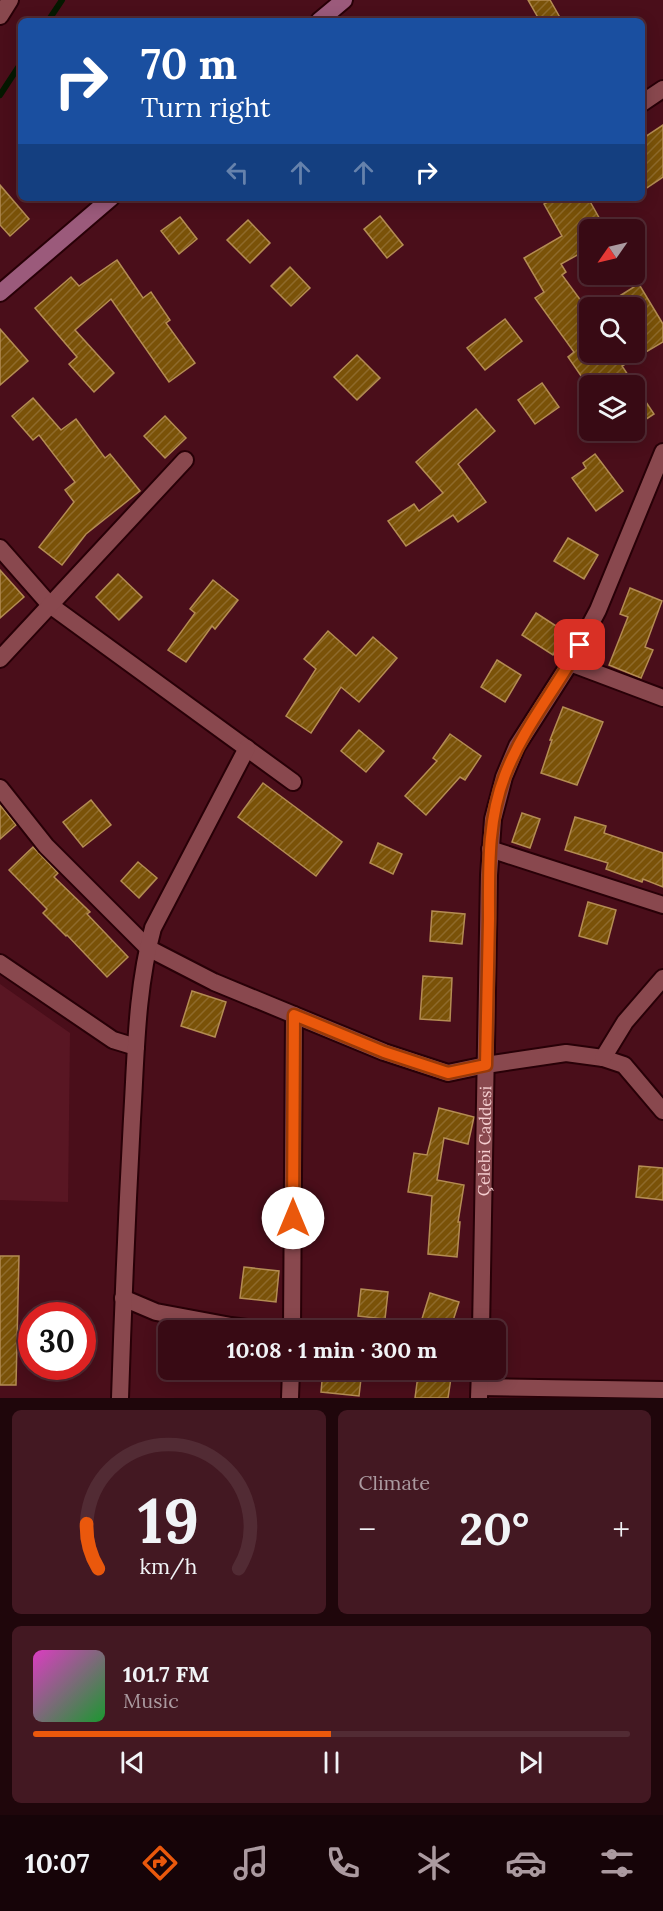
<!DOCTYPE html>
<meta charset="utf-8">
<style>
:root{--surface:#380a14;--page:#431822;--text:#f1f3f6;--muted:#ab9aa0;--line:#522b34;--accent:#ea580c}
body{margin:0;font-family:Lora,serif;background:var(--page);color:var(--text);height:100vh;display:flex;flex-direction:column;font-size:22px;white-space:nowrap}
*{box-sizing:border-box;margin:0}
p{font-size:20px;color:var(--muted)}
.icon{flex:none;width:33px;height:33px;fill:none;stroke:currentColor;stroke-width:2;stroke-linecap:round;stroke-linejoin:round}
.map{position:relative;height:1398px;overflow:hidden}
.drawer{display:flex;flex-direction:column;gap:12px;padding:12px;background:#1f060b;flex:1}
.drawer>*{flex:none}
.banner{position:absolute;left:18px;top:18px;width:627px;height:183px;border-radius:9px;box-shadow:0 3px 15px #0003,0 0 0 2px var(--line);background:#1a4fa0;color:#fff;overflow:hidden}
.needle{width:39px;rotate:236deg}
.controls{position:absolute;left:579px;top:219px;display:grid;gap:12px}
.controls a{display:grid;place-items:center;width:66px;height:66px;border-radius:9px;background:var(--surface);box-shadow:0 3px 15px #0003,0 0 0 2px var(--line);font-size:30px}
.speed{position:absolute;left:18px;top:1302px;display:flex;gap:12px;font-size:30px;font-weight:700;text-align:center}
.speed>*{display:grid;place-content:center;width:78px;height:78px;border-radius:50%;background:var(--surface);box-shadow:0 3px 15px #0003,0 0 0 2px var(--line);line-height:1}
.speed .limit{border:9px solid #d22;background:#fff;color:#111}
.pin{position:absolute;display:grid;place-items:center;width:51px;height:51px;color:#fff;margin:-26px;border-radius:12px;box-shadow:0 3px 9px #0006}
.me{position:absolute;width:66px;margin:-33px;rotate:0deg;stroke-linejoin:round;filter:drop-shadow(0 0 4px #0008)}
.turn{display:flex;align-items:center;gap:21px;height:126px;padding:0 24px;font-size:27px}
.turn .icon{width:78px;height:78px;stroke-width:2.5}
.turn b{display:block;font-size:42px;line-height:51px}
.lanes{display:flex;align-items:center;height:57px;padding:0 24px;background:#0003;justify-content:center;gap:30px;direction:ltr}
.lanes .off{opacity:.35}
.big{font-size:45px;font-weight:700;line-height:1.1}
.drawer .tile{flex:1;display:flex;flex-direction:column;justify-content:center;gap:9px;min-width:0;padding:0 21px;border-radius:9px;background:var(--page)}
.drawer .dial{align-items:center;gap:0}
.dial svg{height:156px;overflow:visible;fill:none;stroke:var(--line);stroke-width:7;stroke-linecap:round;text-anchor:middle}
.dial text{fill:var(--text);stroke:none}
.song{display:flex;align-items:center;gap:18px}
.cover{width:72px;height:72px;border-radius:9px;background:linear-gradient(135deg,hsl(310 70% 55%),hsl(130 70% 35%))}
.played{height:6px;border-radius:3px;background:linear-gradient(90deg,var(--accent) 50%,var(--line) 50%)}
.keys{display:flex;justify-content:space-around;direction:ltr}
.heat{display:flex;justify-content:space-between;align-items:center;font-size:33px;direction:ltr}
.drawer .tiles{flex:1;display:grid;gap:12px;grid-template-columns:1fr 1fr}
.tile:last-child{grid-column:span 2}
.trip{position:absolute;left:158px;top:1320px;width:348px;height:60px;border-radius:9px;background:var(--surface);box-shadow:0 3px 15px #0003,0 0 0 2px var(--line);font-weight:700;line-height:60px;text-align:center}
.tabs{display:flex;height:96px;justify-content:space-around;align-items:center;background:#160408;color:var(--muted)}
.tabs .icon{width:42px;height:42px}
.tabs .active{color:var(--accent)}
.tabs b{font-size:27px;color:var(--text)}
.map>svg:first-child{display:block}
.built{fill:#591623}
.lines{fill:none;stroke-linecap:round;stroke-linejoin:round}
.stream{stroke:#051800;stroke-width:6}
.building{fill:url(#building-hatch);stroke:#b48c53;stroke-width:1.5}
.minor-casing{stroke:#280007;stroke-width:20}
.tertiary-casing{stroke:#280007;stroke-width:20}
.secondary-casing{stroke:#280007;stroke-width:20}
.minor{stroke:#89484e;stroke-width:16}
.tertiary{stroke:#89484e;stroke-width:16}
.secondary{stroke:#9b5a7b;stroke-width:16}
.route-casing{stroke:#983908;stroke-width:15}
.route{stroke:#ea580c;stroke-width:10}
.labels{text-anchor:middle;stroke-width:5;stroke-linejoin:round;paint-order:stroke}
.street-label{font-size:16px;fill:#f5ced0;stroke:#21070b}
</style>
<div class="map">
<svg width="663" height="1398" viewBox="0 0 663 1398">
<defs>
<pattern id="building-hatch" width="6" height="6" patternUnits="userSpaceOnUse" patternTransform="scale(1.5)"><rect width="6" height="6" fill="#7a5208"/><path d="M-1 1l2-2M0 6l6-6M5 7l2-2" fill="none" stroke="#8e6a2b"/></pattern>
</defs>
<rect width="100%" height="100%" fill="#4a0e1a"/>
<polygon class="built" points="0,984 70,1033 68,1202 0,1200"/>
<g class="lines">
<g class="stream">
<polyline points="48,21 62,0"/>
<polyline points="0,95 21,63"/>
</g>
</g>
<g class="building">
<polygon points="528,0 550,0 562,21 540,21"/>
<polygon points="663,125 663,177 642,191 642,139"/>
<polygon points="0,185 29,219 10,236 0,225"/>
<polygon points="555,198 588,198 606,230 590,230 590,248 561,264 566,272 562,275 590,313 590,352 634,352 634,308 600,308 634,287 634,276 663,324 663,342 622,366 654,414 634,427 634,386 588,386 568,357 574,352 535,298 544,292 524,258 562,236 544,204"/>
<polygon points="380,216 403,245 387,258 364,229"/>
<polygon points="180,217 197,239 179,254 161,231"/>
<polygon points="248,220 270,243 250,263 227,240"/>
<polygon points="117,260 143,298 151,292 170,320 166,323 195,363 169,382 111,299 75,330 114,373 94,392 69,364 77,357 35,308 71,277 79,286"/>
<polygon points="290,267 310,288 291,306 271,286"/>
<polygon points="505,319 522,341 485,370 467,348"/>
<polygon points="0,329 28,361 0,385"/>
<polygon points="357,355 380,378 357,400 334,377"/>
<polygon points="542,383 559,407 535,424 518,400"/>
<polygon points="33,398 61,430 76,419 105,458 110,454 140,491 86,534 62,565 39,547 74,502 65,490 75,482 39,435 33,440 12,416"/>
<polygon points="476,409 495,431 458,464 486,502 458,522 453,515 406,546 388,521 414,504 419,511 443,493 416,462"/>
<polygon points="165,416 186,438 165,458 144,436"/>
<polygon points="595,454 623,491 596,511 572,478 586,468 583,463"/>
<polygon points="568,538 598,555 584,579 554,561"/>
<polygon points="0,570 24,597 0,618"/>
<polygon points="118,574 142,597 119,620 96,597"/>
<polygon points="213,580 238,600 215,629 212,626 186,662 168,650 195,613 190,609"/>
<polygon points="630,588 662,601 645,647 653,650 641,678 609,665 628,617 620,614"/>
<polygon points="536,613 567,633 553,655 522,635"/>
<polygon points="328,631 356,656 373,637 397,658 359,702 341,687 311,733 286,716 316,669 304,659"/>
<polygon points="497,660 521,675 505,702 481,687"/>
<polygon points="563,707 603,722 577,785 541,773 552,740 550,740"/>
<polygon points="359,730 384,751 366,772 341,751"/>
<polygon points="450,734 481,756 465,780 460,777 426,815 405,796 437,761 433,758"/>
<polygon points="263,783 342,842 316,876 238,817"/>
<polygon points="91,800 111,825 83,847 63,822"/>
<polygon points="0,805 16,825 0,839"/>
<polygon points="522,813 540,819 530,848 512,842"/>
<polygon points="575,817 606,826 604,833 663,853 663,887 643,879 642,882 606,869 608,863 565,850"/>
<polygon points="378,843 402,854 393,874 370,863"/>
<polygon points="33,847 58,873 54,877 90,912 87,914 128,957 107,977 67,935 66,936 43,913 47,909 9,870"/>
<polygon points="138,862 157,878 139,898 121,881"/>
<polygon points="588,902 616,910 607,944 579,936"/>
<polygon points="432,911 465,914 462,944 430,941"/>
<polygon points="423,976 452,978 450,1021 420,1019"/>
<polygon points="192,991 226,1002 215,1037 181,1026"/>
<polygon points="439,1108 474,1117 468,1144 444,1138 437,1180 464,1185 458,1222 460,1222 457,1257 428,1254 432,1196 408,1192 414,1153 427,1155"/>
<polygon points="639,1166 663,1168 663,1200 636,1197"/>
<polygon points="0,1256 19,1256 16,1385 0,1385"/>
<polygon points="244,1267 279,1271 276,1302 240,1298"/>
<polygon points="361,1289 388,1292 385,1319 358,1316"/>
<polygon points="430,1293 459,1302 450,1330 421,1322"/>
<polygon points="323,1370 362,1370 359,1396 321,1392"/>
<polygon points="418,1375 451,1378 448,1398 415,1398"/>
</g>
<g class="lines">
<defs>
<g id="minor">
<polyline points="0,16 10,0"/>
<polyline points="642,103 663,89"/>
<polyline points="0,548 50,605 293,782"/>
<polyline points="0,659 185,460"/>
<polyline points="570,663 663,698"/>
<polyline points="0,788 46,846 148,948 214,982 384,1052 448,1073 486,1065 566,1053 603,1058 624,1065 663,1111"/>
<polyline points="490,849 663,905"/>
<polyline points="0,963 113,1040 136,1047"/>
<polyline points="603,1058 625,1022 663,978"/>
<polyline points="123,1298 156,1312 231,1326 264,1330"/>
<polyline points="292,1330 294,1015"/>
<polyline points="480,1387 663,1390"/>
<path d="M120 1398C123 1305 127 1212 132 1119 136 1055 136 990 153 928L247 748"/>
<polyline points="290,1398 291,1370"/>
</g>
<g id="tertiary">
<path id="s1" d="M481 1330 489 875 493 819 504 777 517 746 570 663 598 610 663 452"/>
<polyline points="479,1398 480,1370"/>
</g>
<g id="secondary">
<polyline points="319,21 344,0"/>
<polyline points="0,293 111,198"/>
</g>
</defs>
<use href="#minor" class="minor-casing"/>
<use href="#tertiary" class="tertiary-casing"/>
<use href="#secondary" class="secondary-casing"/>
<use href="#minor" class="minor"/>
<use href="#tertiary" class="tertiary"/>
<use href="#secondary" class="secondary"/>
</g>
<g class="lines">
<defs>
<path id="route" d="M293 1218 294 1015 384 1052 448 1073 486 1065C487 1016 488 967 489 919 489 870 487 821 505 775 523 728 556 689 580 645"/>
</defs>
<use href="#route" class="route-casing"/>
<use href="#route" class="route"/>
</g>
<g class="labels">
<g class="street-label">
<text dy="6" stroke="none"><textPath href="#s1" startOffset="189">Çelebi Caddesi</textPath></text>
</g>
</g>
</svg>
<div class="controls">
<a><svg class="needle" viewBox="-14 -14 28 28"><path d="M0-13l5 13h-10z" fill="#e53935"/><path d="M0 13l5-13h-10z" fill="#ab9aa0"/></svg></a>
<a><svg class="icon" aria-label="search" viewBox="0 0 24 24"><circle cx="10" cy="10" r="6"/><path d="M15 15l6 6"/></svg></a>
<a><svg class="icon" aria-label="layers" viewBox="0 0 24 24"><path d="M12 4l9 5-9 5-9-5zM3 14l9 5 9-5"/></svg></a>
</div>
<div class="speed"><div class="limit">30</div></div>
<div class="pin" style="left:580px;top:645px;background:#d93025"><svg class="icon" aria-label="arrive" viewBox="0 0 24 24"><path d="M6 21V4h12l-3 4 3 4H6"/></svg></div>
<svg class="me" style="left:293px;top:1218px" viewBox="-20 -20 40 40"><circle r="19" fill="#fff"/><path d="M0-13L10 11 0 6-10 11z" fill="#ea580c"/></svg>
<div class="trip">10:08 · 1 min · 300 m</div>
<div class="banner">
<div class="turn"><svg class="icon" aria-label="right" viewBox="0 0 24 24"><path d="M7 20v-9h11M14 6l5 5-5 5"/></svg><div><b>70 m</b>Turn right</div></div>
<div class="lanes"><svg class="icon off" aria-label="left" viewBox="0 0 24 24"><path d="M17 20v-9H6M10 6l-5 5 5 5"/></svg><svg class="icon off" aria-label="ahead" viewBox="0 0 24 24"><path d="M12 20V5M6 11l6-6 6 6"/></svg><svg class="icon off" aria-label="ahead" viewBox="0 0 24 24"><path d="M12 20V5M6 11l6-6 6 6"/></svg><svg class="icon" aria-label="right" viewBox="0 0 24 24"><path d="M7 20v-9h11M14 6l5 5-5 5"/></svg></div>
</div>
</div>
<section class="drawer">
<div class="tiles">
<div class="tile dial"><svg viewBox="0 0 100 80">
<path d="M14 69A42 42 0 1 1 86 69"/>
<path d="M14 69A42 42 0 0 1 8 46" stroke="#ea580c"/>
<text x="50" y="56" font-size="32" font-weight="700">19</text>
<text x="50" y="72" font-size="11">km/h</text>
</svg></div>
<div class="tile"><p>Climate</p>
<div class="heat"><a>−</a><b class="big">20°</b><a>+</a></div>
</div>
<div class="tile">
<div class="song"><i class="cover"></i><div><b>101.7 FM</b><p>Music</p></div></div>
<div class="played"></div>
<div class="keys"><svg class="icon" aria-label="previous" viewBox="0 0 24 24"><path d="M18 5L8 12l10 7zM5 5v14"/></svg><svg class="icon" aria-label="pause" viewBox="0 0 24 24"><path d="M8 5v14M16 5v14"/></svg><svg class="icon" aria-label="next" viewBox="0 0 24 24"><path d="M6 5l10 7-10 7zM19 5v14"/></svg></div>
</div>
</div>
</section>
<nav class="tabs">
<b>10:07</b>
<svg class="icon active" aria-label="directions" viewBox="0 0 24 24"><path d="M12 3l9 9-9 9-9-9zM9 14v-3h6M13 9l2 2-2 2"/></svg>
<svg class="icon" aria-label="music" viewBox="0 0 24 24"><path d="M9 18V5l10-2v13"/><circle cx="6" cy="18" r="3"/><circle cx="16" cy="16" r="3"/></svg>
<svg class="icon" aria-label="phone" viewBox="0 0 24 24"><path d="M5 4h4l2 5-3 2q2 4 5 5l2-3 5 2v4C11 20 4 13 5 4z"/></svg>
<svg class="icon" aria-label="climate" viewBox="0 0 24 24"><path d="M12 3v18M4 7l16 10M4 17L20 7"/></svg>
<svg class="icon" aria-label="car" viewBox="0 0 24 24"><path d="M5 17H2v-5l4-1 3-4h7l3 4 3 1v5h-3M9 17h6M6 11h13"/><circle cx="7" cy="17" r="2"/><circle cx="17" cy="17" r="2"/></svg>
<svg class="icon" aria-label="filters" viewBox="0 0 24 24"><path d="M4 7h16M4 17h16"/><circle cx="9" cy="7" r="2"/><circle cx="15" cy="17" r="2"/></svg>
</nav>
